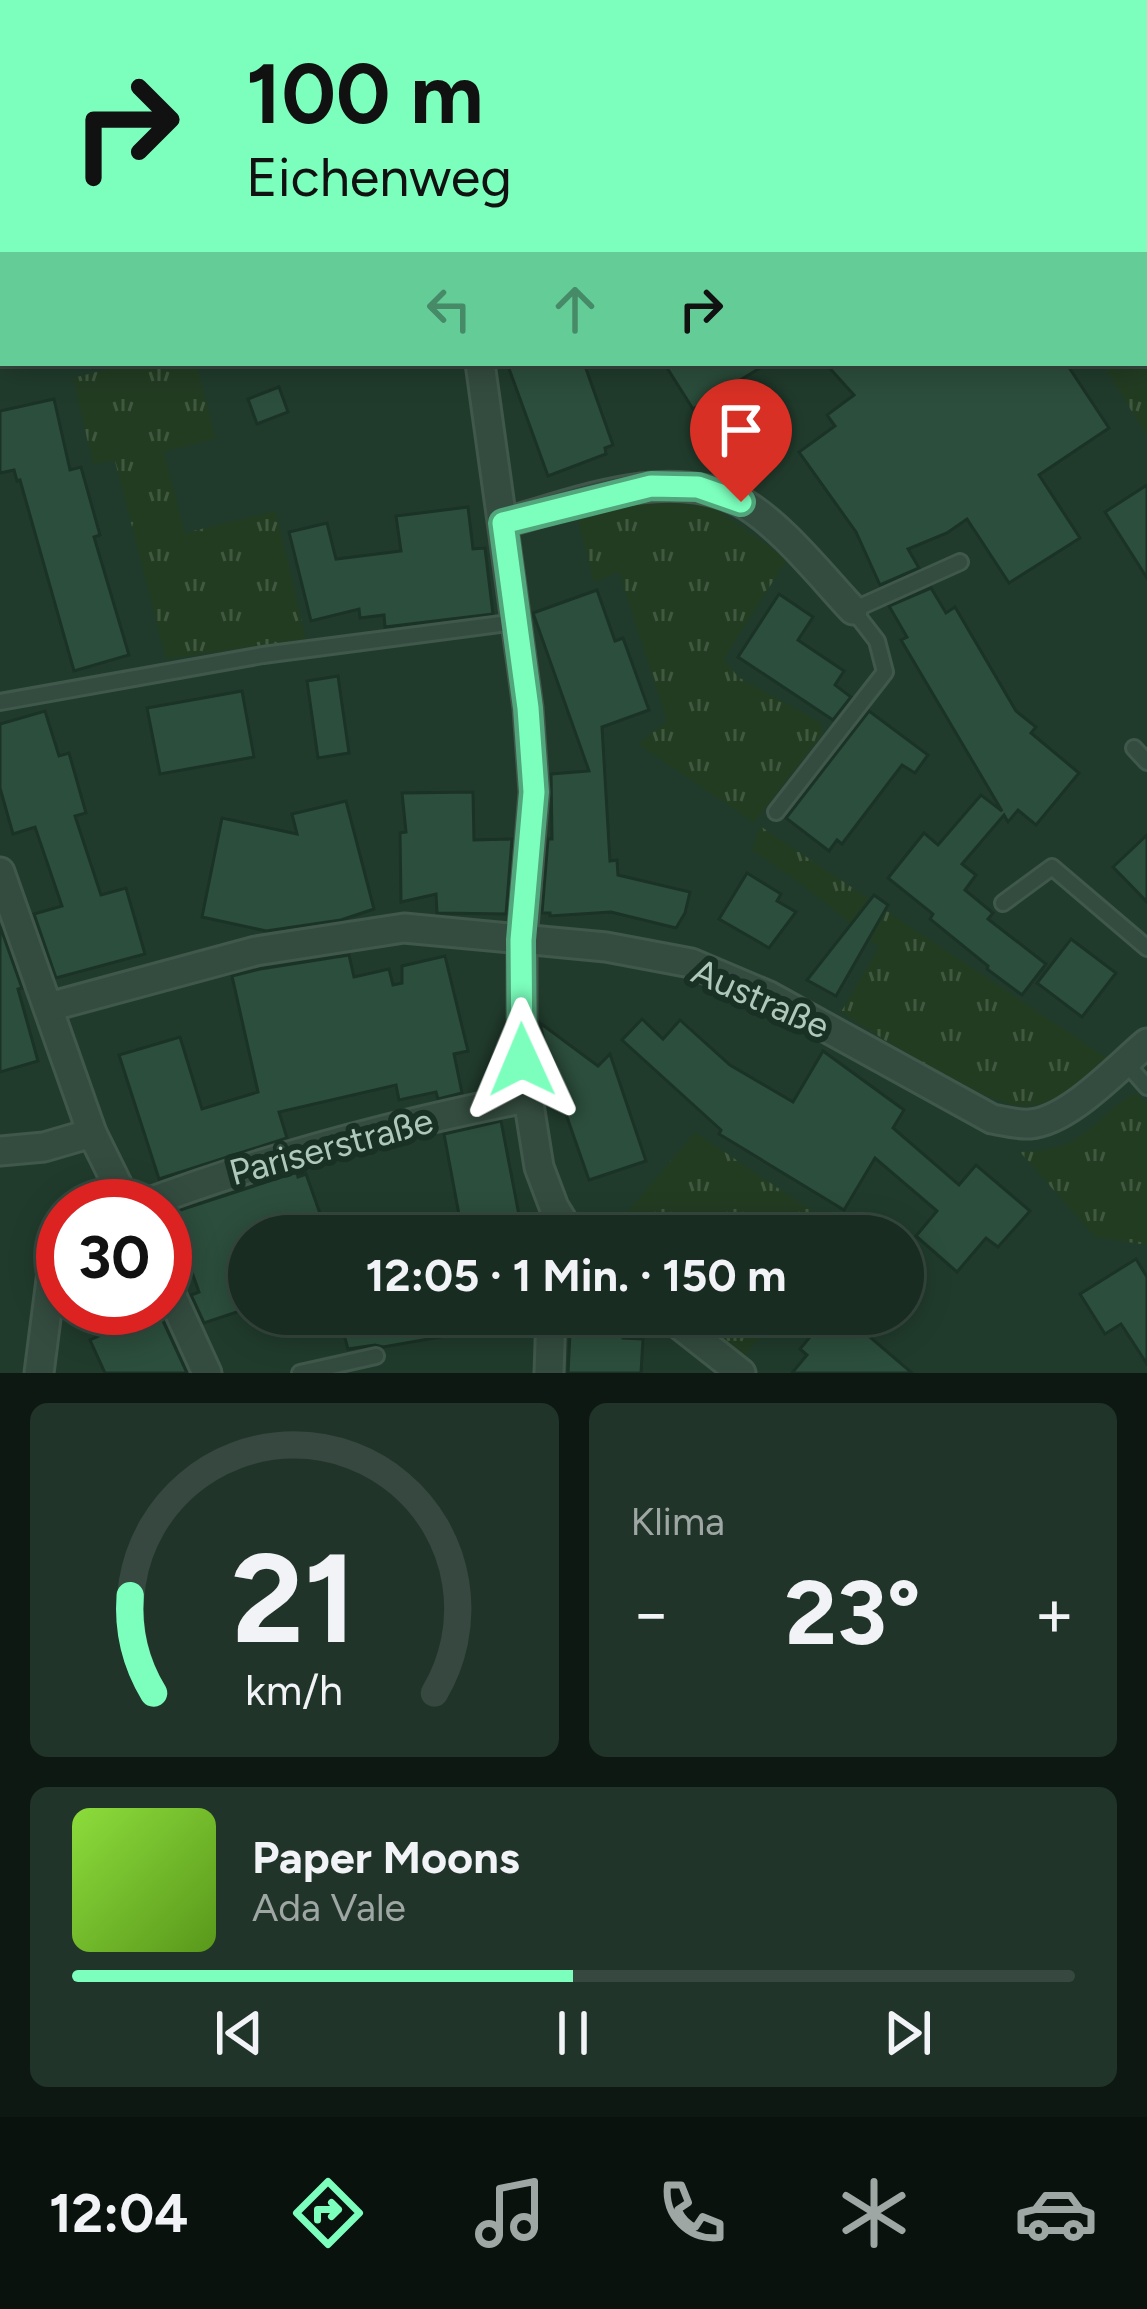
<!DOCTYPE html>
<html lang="de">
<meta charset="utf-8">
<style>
:root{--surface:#182c21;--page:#21342a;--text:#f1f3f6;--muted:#9fa7a5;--line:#36483f;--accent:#7cffbd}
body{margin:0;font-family:Figtree,sans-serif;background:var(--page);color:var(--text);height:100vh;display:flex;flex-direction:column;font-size:45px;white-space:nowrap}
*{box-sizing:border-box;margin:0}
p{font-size:39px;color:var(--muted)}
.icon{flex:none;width:66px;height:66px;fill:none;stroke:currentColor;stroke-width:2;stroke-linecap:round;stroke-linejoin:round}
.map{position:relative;height:1373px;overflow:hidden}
.sheet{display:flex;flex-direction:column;gap:30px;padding:30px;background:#0d1812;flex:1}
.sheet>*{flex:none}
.hud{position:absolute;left:0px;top:0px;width:1149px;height:366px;box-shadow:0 6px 30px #0003,0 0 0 3px var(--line);background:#7cffbd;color:#111;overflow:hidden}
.speed{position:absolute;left:36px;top:1179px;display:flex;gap:24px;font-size:60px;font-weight:700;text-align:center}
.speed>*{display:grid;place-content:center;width:156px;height:156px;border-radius:50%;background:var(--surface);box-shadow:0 6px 30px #0003,0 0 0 3px var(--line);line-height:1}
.speed .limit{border:18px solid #d22;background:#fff;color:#111}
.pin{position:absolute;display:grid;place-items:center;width:102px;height:102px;color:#fff;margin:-123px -51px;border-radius:50% 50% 50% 0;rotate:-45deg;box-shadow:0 0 12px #0007}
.pin .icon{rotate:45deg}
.me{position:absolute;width:132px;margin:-66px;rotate:359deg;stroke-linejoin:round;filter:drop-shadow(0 0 9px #0008)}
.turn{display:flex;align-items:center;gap:42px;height:252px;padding:0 48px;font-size:54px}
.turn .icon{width:156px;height:156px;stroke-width:2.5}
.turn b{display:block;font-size:84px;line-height:102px}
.lanes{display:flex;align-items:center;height:114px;padding:0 48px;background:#0003;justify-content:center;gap:60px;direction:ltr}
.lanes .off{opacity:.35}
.big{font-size:90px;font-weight:700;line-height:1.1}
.sheet .tile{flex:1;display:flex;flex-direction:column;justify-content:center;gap:18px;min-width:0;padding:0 42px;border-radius:18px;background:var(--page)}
.sheet .dial{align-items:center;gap:0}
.dial svg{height:312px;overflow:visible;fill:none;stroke:var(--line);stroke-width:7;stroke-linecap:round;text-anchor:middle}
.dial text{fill:var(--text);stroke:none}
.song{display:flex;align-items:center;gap:36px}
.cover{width:144px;height:144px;border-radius:18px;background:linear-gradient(135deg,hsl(90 70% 55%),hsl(90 70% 35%))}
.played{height:12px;border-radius:6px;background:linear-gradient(90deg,var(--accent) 50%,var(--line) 50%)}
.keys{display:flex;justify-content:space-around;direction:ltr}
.heat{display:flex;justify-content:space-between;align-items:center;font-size:66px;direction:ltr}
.sheet .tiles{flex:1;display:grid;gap:30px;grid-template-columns:1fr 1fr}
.tile:last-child{grid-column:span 2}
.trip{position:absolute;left:228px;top:1215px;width:696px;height:120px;border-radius:60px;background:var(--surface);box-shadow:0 6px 30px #0003,0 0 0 3px var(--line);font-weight:700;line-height:120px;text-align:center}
.dock{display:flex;height:192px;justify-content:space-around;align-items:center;background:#0a120d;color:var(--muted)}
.dock .icon{width:84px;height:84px}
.dock .active{color:var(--accent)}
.dock b{font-size:54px;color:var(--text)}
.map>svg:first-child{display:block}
.grass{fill:url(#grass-tufts)}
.building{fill:#2c4e3c;stroke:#1b3226;stroke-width:3}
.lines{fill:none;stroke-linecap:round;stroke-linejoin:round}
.service-casing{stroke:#40584b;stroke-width:20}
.minor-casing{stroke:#40584b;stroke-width:33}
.service{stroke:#344c3f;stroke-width:14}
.minor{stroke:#344c3f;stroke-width:27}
.rail-casing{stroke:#557363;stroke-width:14}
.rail{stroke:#193024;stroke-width:9;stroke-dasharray:27;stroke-linecap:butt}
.route-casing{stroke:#51a67b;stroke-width:30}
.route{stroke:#7cffbd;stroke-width:21}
.labels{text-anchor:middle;stroke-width:12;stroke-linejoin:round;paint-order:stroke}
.street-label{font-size:36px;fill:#aec8bb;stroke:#193024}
</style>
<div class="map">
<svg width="1147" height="1373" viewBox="0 0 1147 1373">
<defs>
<pattern id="grass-tufts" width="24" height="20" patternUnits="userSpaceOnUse" patternTransform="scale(3)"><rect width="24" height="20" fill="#223c22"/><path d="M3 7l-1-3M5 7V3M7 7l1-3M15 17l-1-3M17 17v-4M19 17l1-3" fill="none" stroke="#405740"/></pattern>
</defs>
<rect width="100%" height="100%" fill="#203b2c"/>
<g class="grass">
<polygon points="908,0 1147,0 1147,47 1146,3 910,3"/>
<polygon points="1147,217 1147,436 1102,363 1146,363"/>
<polygon points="131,363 196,363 216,439 164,452 185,533 276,511 306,639 166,659 115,461 93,464 73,378"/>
<polygon points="682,495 716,509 787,559 724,659 738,677 820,722 823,733 754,823 638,744 667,721 619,572 594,583 577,516 639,501"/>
<path d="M760 826 1107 1058C1084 1078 1060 1105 1027 1106 987 1108 878 1036 841 1012L879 947 804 886 752 850Z"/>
<path d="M1132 1094 1139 1095 1147 1104V1245L1095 1237 1020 1152C1086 1149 1084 1127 1132 1094Z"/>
<polygon points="695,1132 849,1236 607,1236"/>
<polygon points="692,1314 781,1314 743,1357"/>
</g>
<g class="building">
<polygon points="507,363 584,363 613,445 605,448 606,454 548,476"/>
<polygon points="664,363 768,363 693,409"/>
<polygon points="825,363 1066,363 1109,428 1039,475 1080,538 1009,583 967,519 947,533 908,549 919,568 880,585 856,532 799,452 835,426 827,415 854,395"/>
<polygon points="279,387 288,412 257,424 248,399"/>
<polygon points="54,399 70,470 81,467 100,535 94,537 129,655 74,671 20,480 17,481 14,470 0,473 0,411"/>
<polygon points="1147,485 1147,578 1105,512"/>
<polygon points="468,507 473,549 485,548 493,614 385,627 384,615 360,618 359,609 311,621 289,532 327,523 336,559 401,551 396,516"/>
<polygon points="931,588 946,613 955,607 1016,711 1036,727 1031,733 1079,773 1036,825 1018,810 1008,822 1004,815 962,864 976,875 965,890 993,913 988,919 1046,964 1022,995 987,969 988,966 930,919 933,914 888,878 924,833 938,845 981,795 1002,811 901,640 907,637 889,606"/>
<polygon points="597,590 615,641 623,638 649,710 602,727 610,861 617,860 618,875 690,892 685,913 676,928 611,912 550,916 550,913 542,913 548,839 552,839 551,774 589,771 533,613"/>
<polygon points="779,594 813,617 798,640 844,671 835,685 851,697 833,720 738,657"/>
<polygon points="338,676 349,753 318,758 307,681"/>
<polygon points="242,691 254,757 160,774 147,708"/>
<polygon points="45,711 59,756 69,753 86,813 75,816 101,895 126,888 145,954 56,978 34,914 62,906 35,827 13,834 0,788 0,724"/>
<polygon points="869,711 928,755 915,773 902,765 842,844 837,840 829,851 786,818"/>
<polygon points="473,792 474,840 512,839 506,914 437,913 436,894 401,902 400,833 406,832 402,793"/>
<polygon points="346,801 374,909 341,920 266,931 202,917 222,818 297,834 292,814"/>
<polygon points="1147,835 1147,902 1113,867"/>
<polygon points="747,873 781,894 777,901 796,912 769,948 719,919"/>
<polygon points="874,895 888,905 836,996 807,980"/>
<polygon points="0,926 22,988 18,989 38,1061 0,1072"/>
<polygon points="1071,939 1116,973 1082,1017 1037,983"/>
<polygon points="349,955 354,977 389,969 393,985 402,983 402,966 445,956 468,1051 454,1054 462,1093 438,1099 436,1092 399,1100 396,1085 279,1112 287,1138 159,1179 119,1055 180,1037 202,1109 258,1092 232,976 260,969"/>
<polygon points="642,1019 663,1039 680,1020 730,1065 793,1102 823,1051 904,1110 893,1128 959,1185 976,1165 1030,1211 998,1247 986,1238 957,1272 916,1236 937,1211 875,1158 844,1210 719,1134 721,1130 622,1040"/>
<polygon points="540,1023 598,1066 610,1054 646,1161 589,1180 561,1100 558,1101"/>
<polygon points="501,1121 523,1236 463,1236 444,1134"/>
<polygon points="297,1172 298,1177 306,1174 328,1236 249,1236 249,1308 204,1323 191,1295 199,1292 171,1213"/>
<polygon points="1136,1259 1147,1277 1147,1364 1121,1324 1105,1334 1080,1294"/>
<polygon points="158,1310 187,1373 105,1373 90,1340"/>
<polygon points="338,1314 484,1314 486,1329 383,1347 375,1345 348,1349"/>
<polygon points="571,1314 624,1314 623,1338 643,1339 641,1373 568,1373"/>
<polygon points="829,1314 843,1314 912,1373 792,1373 807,1355 800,1349"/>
</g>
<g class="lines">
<defs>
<g id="service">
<polyline points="685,0 687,3"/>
<polyline points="1146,127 1147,128"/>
<polyline points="0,702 263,655 516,622"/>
<polyline points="1134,748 1147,762"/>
<polyline points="776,812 885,672 877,641 853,610 960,562"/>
<polyline points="1003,903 1052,867 1147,948"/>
<polyline points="1125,1062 1147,1087"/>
<polyline points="300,1373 376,1356"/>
</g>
<g id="minor">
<polyline points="357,3 360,0"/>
<polyline points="1146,62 1147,62"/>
<polyline points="480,363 528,708 534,792 522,939 522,1060 539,1167 554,1207 572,1236"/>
<path d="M503 523C578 503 664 465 739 501 778 521 822 577 853 610"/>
<polyline points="0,872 92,1133 128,1206"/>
<path d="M49 1007 256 951 404 928 606 947 691 963 769 996 992 1119C1004 1121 1018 1125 1030 1124 1069 1121 1117 1068 1147 1043"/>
<polyline points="0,1151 44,1147 92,1133"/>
<path d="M139 1206C264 1159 395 1124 526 1098"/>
<polyline points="165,1281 207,1373"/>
<polyline points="666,1314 741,1373"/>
<polyline points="39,1373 52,1272 63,1243"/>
<polyline points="549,1373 551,1314"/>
</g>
</defs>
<use href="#service" class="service-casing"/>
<use href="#minor" class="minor-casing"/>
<use href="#service" class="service"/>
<use href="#minor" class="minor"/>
<defs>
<g id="rail">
<polyline points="254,3 257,0"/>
<polyline points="295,3 298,0"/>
<polyline points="0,212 3,209"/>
<polyline points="0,246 3,244"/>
</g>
</defs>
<use href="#rail" class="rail-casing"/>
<use href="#rail" class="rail"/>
</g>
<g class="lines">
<defs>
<polyline id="route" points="522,1060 521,940 534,792 528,708 503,523 651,486 698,487 741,502"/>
</defs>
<use href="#route" class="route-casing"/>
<use href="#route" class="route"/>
</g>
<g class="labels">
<g class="street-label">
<text transform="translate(761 998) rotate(24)" y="13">Austraße</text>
<text transform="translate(331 1146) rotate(-15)" y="13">Pariserstraße</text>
</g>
</g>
</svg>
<div class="speed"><div class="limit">30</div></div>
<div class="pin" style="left:741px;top:502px;background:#d93025"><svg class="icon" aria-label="arrive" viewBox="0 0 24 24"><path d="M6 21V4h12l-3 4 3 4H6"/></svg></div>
<svg class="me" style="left:522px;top:1060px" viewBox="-20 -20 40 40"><path d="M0-17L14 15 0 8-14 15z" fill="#7cffbd" stroke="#fff" stroke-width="4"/></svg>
<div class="trip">12:05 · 1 Min. · 150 m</div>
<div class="hud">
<div class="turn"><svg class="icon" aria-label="right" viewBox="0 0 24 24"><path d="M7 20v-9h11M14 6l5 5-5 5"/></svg><div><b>100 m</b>Eichenweg</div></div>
<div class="lanes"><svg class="icon off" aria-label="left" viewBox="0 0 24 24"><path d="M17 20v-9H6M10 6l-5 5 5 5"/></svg><svg class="icon off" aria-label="ahead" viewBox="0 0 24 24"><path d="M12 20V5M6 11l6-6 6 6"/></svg><svg class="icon" aria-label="right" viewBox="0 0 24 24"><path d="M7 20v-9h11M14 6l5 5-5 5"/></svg></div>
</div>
</div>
<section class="sheet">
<div class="tiles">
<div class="tile dial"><svg viewBox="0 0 100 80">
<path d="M14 69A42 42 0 1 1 86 69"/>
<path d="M14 69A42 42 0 0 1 8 44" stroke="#7cffbd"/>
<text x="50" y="56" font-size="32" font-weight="700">21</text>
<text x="50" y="72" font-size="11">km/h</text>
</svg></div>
<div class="tile"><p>Klima</p>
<div class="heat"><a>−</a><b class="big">23°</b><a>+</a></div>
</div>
<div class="tile">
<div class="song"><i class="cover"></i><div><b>Paper Moons</b><p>Ada Vale</p></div></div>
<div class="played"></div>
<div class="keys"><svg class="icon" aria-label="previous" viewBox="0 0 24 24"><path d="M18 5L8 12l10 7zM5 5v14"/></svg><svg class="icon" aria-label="pause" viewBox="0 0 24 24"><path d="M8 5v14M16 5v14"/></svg><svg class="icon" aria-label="next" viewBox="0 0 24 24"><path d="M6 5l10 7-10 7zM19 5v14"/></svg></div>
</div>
</div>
</section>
<nav class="dock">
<b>12:04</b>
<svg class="icon active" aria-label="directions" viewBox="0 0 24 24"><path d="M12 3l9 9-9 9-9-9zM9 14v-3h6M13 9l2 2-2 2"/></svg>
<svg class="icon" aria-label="music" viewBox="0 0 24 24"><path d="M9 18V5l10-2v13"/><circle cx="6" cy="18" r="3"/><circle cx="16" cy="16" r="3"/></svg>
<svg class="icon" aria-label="phone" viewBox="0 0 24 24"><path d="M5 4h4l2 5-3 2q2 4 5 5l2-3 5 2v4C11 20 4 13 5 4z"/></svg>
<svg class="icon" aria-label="climate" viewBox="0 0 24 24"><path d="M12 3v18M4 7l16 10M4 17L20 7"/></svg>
<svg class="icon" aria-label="car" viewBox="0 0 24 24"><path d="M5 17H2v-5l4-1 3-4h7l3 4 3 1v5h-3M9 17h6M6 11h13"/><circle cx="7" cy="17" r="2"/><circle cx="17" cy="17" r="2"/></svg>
</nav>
